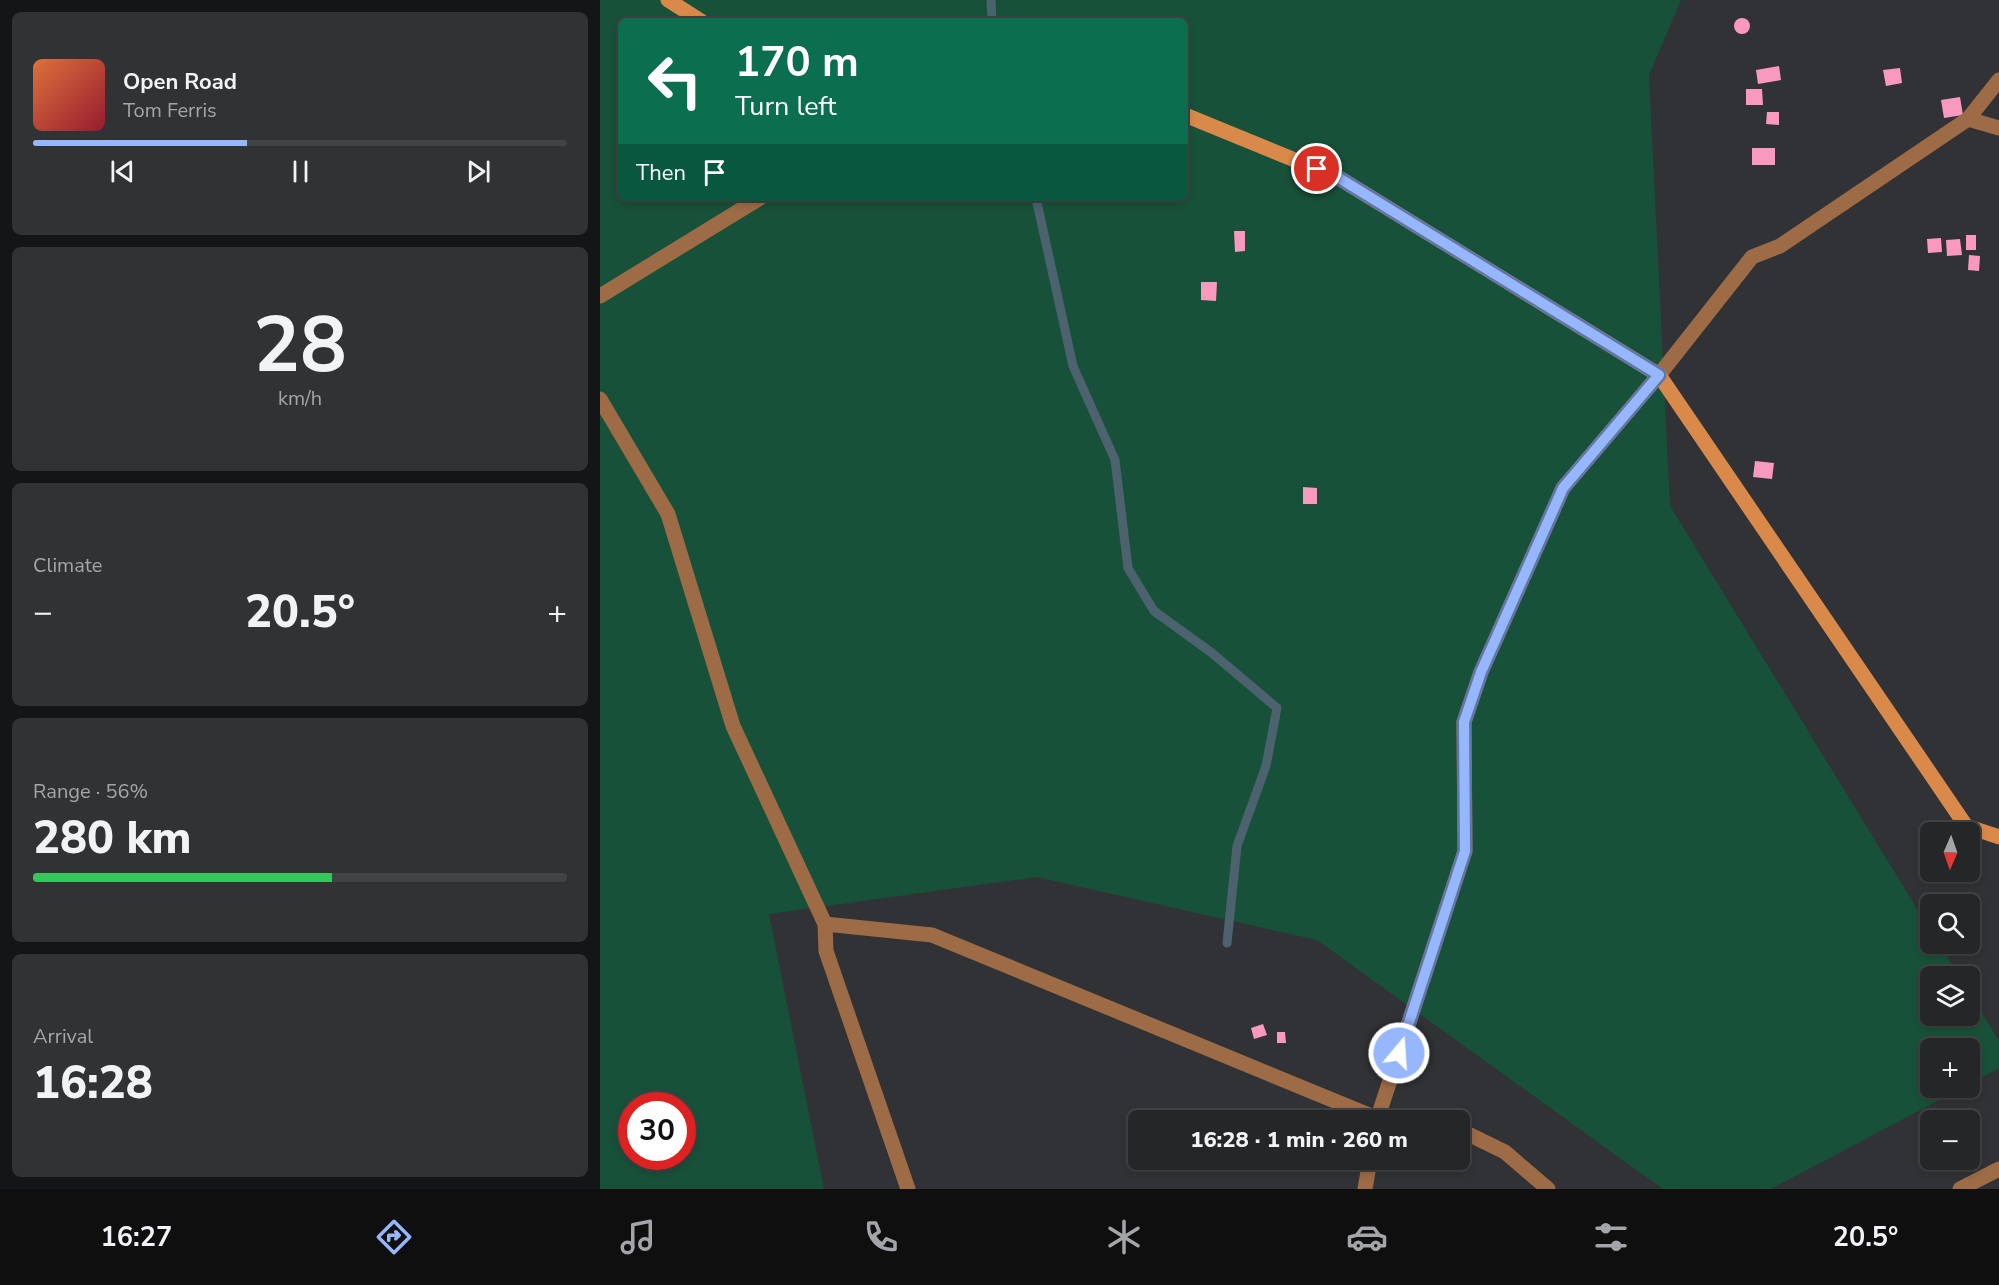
<!DOCTYPE html>
<meta charset="utf-8">
<style>
:root{--surface:#252628;--page:#313234;--text:#f1f3f6;--muted:#a3a5a8;--line:#424345;--accent:#96b6fd}
body{margin:0;font-family:"Nunito Sans",sans-serif;background:var(--page);color:var(--text);height:100vh;display:flex;flex-direction:column;font-size:22px;white-space:nowrap}
*{box-sizing:border-box;margin:0}
p{font-size:20px;color:var(--muted)}
.icon{flex:none;width:33px;height:33px;fill:none;stroke:currentColor;stroke-width:2;stroke-linecap:round;stroke-linejoin:round}
.map{position:relative;flex:1;overflow:hidden}
.details{display:flex;flex-direction:column;gap:12px;padding:12px;background:#141516;width:600px}
.details>*{flex:none}
.guide{position:absolute;left:18px;top:18px;width:570px;height:183px;border-radius:9px;box-shadow:0 3px 9px #0003,0 0 0 2px var(--line);background:#0b6e4f;color:#fff;overflow:hidden}
.needle{width:39px;rotate:182deg}
.buttons{position:absolute;left:1320px;top:822px;display:grid;gap:12px}
.buttons a{display:grid;place-items:center;width:60px;height:60px;border-radius:9px;background:var(--surface);box-shadow:0 3px 9px #0003,0 0 0 2px var(--line);font-size:30px}
.speed{position:absolute;left:18px;top:1092px;display:flex;gap:12px;font-size:30px;font-weight:700;text-align:center}
.speed>*{display:grid;place-content:center;width:78px;height:78px;border-radius:50%;background:var(--surface);box-shadow:0 3px 9px #0003,0 0 0 2px var(--line);line-height:1}
.speed .limit{border:9px solid #d22;background:#fff;color:#111}
.pin{position:absolute;display:grid;place-items:center;width:51px;height:51px;color:#fff;margin:-26px;border:3px solid #fff;border-radius:50%;box-shadow:0 2px 6px #0007}
.me{position:absolute;width:66px;margin:-33px;rotate:18deg;stroke-linejoin:round;filter:drop-shadow(0 0 4px #0008)}
.turn{display:flex;align-items:center;gap:21px;height:126px;padding:0 18px;font-size:27px}
.turn .icon{width:78px;height:78px;stroke-width:2.5}
.turn b{display:block;font-size:42px;line-height:51px}
.then{display:flex;align-items:center;height:57px;padding:0 18px;background:#0003;gap:12px;font-size:22px}
.big{font-size:45px;font-weight:800;line-height:1.1}
.details .card{flex:1;display:flex;flex-direction:column;justify-content:center;gap:9px;min-width:0;padding:0 21px;border-radius:9px;background:var(--page)}
.details .dial{align-items:center;gap:0}
.dial b{font-size:78px;line-height:1}
.song{display:flex;align-items:center;gap:18px}
.cover{width:72px;height:72px;border-radius:9px;background:linear-gradient(135deg,hsl(20 70% 55%),hsl(350 70% 35%))}
.played{height:6px;border-radius:3px;background:linear-gradient(90deg,var(--accent) 40%,var(--line) 40%)}
.keys{display:flex;justify-content:space-around;direction:ltr}
.heat{display:flex;justify-content:space-between;align-items:center;font-size:33px;direction:ltr}
.charge{height:9px;border-radius:4px;background:linear-gradient(90deg,#34c759 56%,var(--line) 0)}
.trip{position:absolute;left:528px;top:1110px;width:342px;height:60px;border-radius:9px;background:var(--surface);box-shadow:0 3px 9px #0003,0 0 0 2px var(--line);font-weight:800;line-height:60px;text-align:center}
.tab-bar{display:flex;height:96px;justify-content:space-around;align-items:center;background:#0f0f10;color:var(--muted)}
.tab-bar .icon{width:42px;height:42px}
.tab-bar .selected{color:var(--accent)}
.tab-bar b{font-size:27px;color:var(--text)}
main{display:flex;flex:1;min-height:0}
.map>svg:first-child{display:block}
.green{fill:#185139;fill-rule:evenodd}
.lines{fill:none;stroke-linecap:round;stroke-linejoin:round}
.stream{stroke:#4c626f;stroke-width:9}
.building{fill:#fa99be}
.street{stroke:#9d6b45;stroke-width:15}
.secondary{stroke:#d9894a;stroke-width:15}
.route-casing{stroke:#6276a4;stroke-width:15}
.route{stroke:#96b6fd;stroke-width:10}
</style>
<main>
<section class="details">
<div class="card">
<div class="song"><i class="cover"></i><div><b>Open Road</b><p>Tom Ferris</p></div></div>
<div class="played"></div>
<div class="keys"><svg class="icon" aria-label="previous" viewBox="0 0 24 24"><path d="M18 5L8 12l10 7zM5 5v14"/></svg><svg class="icon" aria-label="pause" viewBox="0 0 24 24"><path d="M8 5v14M16 5v14"/></svg><svg class="icon" aria-label="next" viewBox="0 0 24 24"><path d="M6 5l10 7-10 7zM19 5v14"/></svg></div>
</div>
<div class="card dial"><b>28</b><p>km/h</p></div>
<div class="card"><p>Climate</p>
<div class="heat"><a>−</a><b class="big">20.5°</b><a>+</a></div>
</div>
<div class="card"><p>Range · 56%</p><b class="big">280 km</b><div class="charge"></div></div>
<div class="card"><p>Arrival</p><b class="big">16:28</b></div>
</section>
<div class="map">
<svg width="1399" height="1189" viewBox="0 0 1399 1189">
<rect width="100%" height="100%" fill="#313235"/>
<path class="green" d="M0 0H1081L1049 75 1070 506 1330 930V944H1339L1359 976H1330V1016H1370V993L1399 1041V1068L1370 1084V1048H1330V1088H1362L1171 1189H1063L717 940 437 877 169 914 224 1189H0ZM21 21H585V198H21ZM32 1106H82V1156H32Z"/>
<g class="lines">
<g class="stream">
<polyline points="391,0 392,21"/>
<polyline points="436,198 473,366 515,460 528,568 554,611 612,653 677,708 666,766 637,846 627,943"/>
</g>
</g>
<g class="building">
<circle cx="1142" cy="26" r="8"/>
<polygon points="1179,66 1181,80 1158,84 1156,70"/>
<polygon points="1300,68 1302,83 1286,86 1283,70"/>
<polygon points="1146,89 1162,89 1163,105 1146,105"/>
<polygon points="1360,97 1363,115 1344,118 1341,100"/>
<polygon points="1167,112 1179,112 1179,125 1166,124"/>
<rect x="1152" y="148" width="23" height="17"/>
<polygon points="634,231 645,231 645,251 635,252"/>
<rect x="1366" y="235" width="10" height="15"/>
<polygon points="1341,238 1342,252 1328,253 1327,239"/>
<polygon points="1360,239 1362,255 1347,256 1346,240"/>
<polygon points="1369,255 1380,256 1379,271 1368,270"/>
<polygon points="601,282 617,282 616,301 601,300"/>
<polygon points="1155,461 1174,463 1172,479 1153,477"/>
<polygon points="703,487 717,488 717,504 703,504"/>
<polygon points="663,1024 667,1035 654,1039 651,1028"/>
<polygon points="677,1032 685,1032 686,1043 677,1043"/>
</g>
<g class="lines">
<g class="street">
<polyline points="1368,119 1399,128"/>
<polyline points="0,296 160,198"/>
<polyline points="0,399 68,514 133,726 225,924 226,951 308,1189"/>
<polyline points="225,924 332,935 781,1120"/>
<polyline points="777,1120 865,851 864,722 881,672 963,488 1059,375 1152,257 1180,246 1368,119 1399,80"/>
<polyline points="860,1130 905,1152 948,1189"/>
<polyline points="765,1189 770,1160"/>
<polyline points="1360,1189 1399,1169"/>
</g>
<g class="secondary">
<polyline points="68,0 101,21"/>
<polyline points="585,115 739,178 1059,375 1366,826 1399,837"/>
</g>
</g>
<g class="lines">
<defs>
<polyline id="route" points="717,169 739,178 1059,375 963,488 881,672 864,722 865,851 799,1053"/>
</defs>
<use href="#route" class="route-casing"/>
<use href="#route" class="route"/>
</g>
</svg>
<div class="buttons">
<a><svg class="needle" viewBox="-14 -14 28 28"><path d="M0-13l5 13h-10z" fill="#e53935"/><path d="M0 13l5-13h-10z" fill="#a3a5a8"/></svg></a>
<a><svg class="icon" aria-label="search" viewBox="0 0 24 24"><circle cx="10" cy="10" r="6"/><path d="M15 15l6 6"/></svg></a>
<a><svg class="icon" aria-label="layers" viewBox="0 0 24 24"><path d="M12 4l9 5-9 5-9-5zM3 14l9 5 9-5"/></svg></a>
<a>+</a>
<a>−</a>
</div>
<div class="speed"><div class="limit">30</div></div>
<div class="pin" style="left:717px;top:169px;background:#d93025"><svg class="icon" aria-label="arrive" viewBox="0 0 24 24"><path d="M6 21V4h12l-3 4 3 4H6"/></svg></div>
<svg class="me" style="left:799px;top:1053px" viewBox="-20 -20 40 40"><circle r="17" fill="#96b6fd" stroke="#fff" stroke-width="3"/><path d="M0-11L8 9 0 5-8 9z" fill="#fff"/></svg>
<div class="trip">16:28 · 1 min · 260 m</div>
<div class="guide">
<div class="turn"><svg class="icon" aria-label="left" viewBox="0 0 24 24"><path d="M17 20v-9H6M10 6l-5 5 5 5"/></svg><div><b>170 m</b>Turn left</div></div>
<div class="then">Then<svg class="icon" aria-label="arrive" viewBox="0 0 24 24"><path d="M6 21V4h12l-3 4 3 4H6"/></svg></div>
</div>
</div>
</main>
<nav class="tab-bar">
<b>16:27</b>
<svg class="icon selected" aria-label="directions" viewBox="0 0 24 24"><path d="M12 3l9 9-9 9-9-9zM9 14v-3h6M13 9l2 2-2 2"/></svg>
<svg class="icon" aria-label="music" viewBox="0 0 24 24"><path d="M9 18V5l10-2v13"/><circle cx="6" cy="18" r="3"/><circle cx="16" cy="16" r="3"/></svg>
<svg class="icon" aria-label="phone" viewBox="0 0 24 24"><path d="M5 4h4l2 5-3 2q2 4 5 5l2-3 5 2v4C11 20 4 13 5 4z"/></svg>
<svg class="icon" aria-label="climate" viewBox="0 0 24 24"><path d="M12 3v18M4 7l16 10M4 17L20 7"/></svg>
<svg class="icon" aria-label="car" viewBox="0 0 24 24"><path d="M5 17H2v-5l4-1 3-4h7l3 4 3 1v5h-3M9 17h6M6 11h13"/><circle cx="7" cy="17" r="2"/><circle cx="17" cy="17" r="2"/></svg>
<svg class="icon" aria-label="filters" viewBox="0 0 24 24"><path d="M4 7h16M4 17h16"/><circle cx="9" cy="7" r="2"/><circle cx="15" cy="17" r="2"/></svg>
<b>20.5°</b>
</nav>
